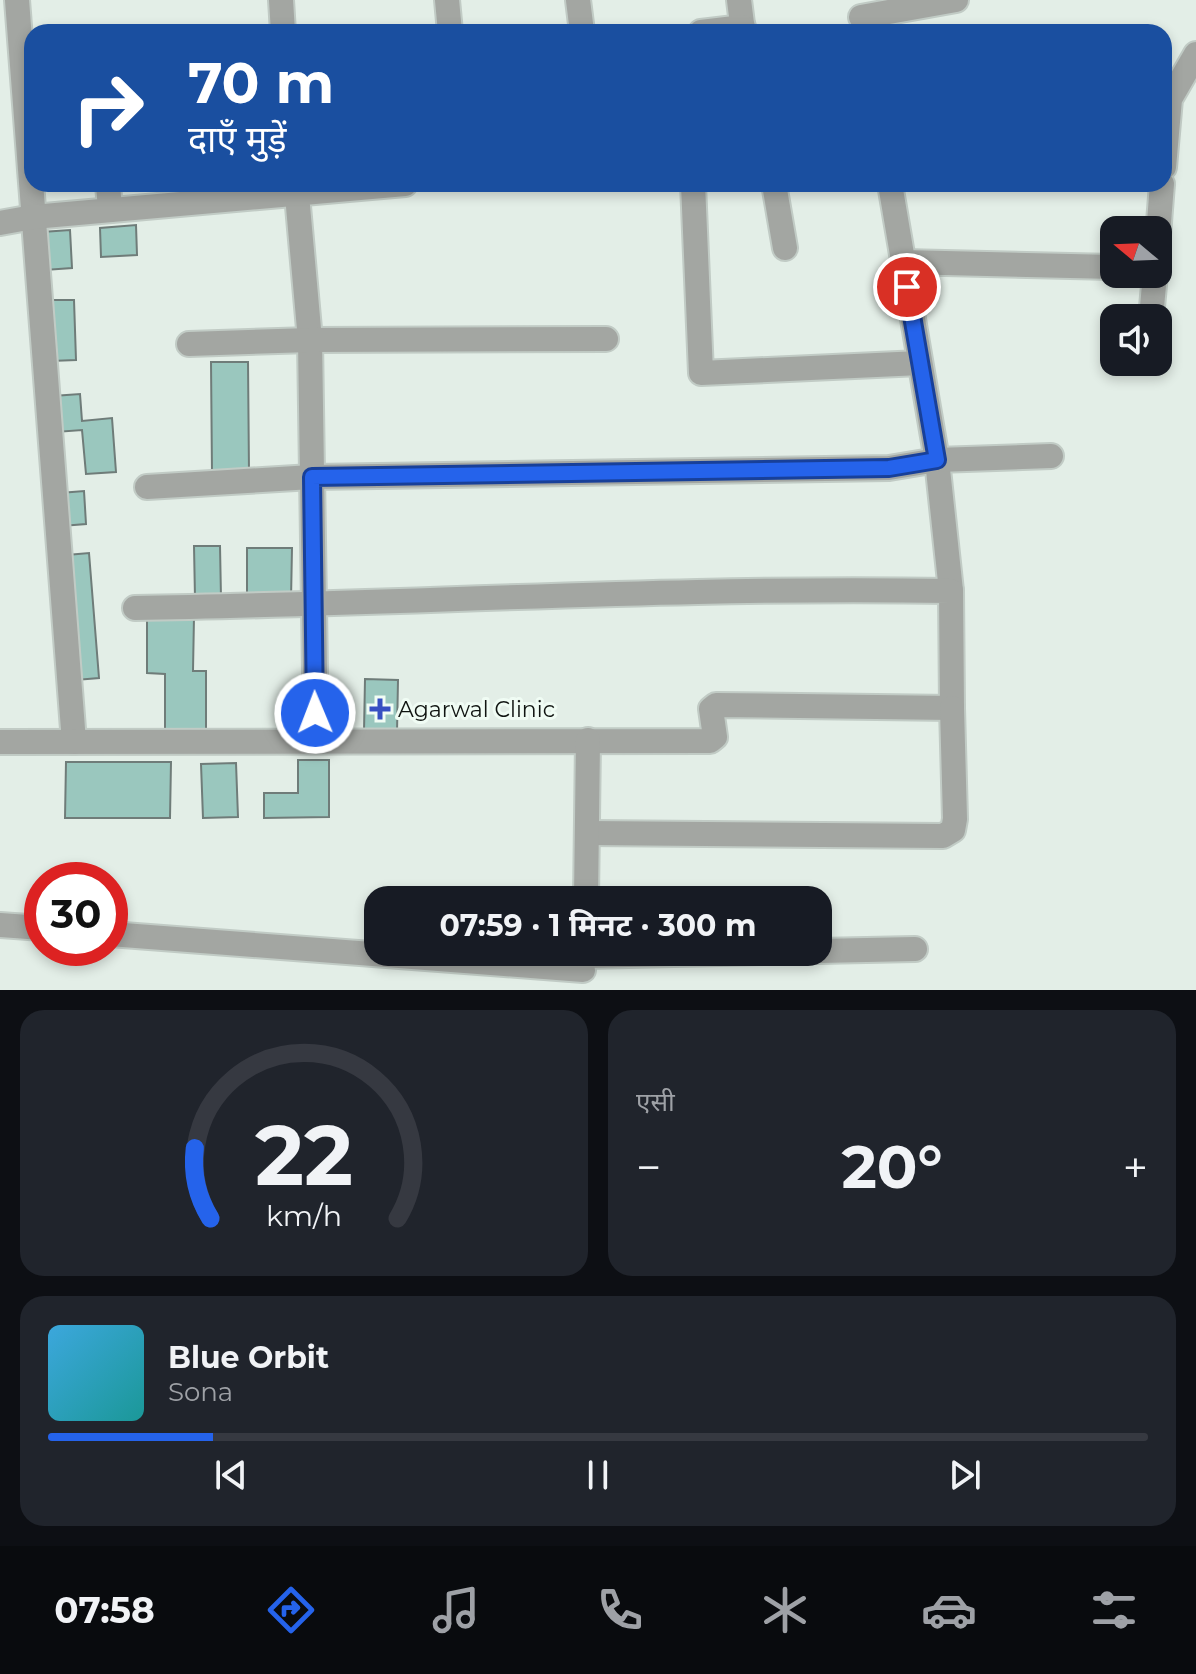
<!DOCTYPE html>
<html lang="hi">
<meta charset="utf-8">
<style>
:root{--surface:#171b24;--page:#20242c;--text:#f1f3f6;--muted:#9ea1a6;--line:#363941;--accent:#2563eb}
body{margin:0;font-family:Montserrat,"Noto Sans Devanagari",sans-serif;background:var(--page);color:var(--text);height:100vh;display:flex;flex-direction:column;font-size:30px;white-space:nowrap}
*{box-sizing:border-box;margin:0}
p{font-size:26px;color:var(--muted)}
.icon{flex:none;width:44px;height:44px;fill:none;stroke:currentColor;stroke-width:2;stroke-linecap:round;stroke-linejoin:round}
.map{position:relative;height:990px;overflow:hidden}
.sheet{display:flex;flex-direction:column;gap:20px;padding:20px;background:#0d0f14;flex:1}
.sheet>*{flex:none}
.top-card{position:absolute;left:24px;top:24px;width:1148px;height:168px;border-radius:24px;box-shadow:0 4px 12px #0003;background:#1a4fa0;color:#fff;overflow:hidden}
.needle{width:52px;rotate:289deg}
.controls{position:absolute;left:1100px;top:216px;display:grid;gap:16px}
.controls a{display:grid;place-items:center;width:72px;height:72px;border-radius:16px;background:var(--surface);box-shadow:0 4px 12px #0003;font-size:40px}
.speed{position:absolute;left:24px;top:862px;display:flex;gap:16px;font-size:40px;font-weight:700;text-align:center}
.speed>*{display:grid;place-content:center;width:104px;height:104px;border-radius:50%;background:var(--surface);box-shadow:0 4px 12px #0003;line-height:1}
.speed .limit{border:12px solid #d22;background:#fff;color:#111}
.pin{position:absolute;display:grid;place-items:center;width:68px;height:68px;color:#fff;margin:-34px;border:4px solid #fff;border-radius:50%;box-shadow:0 2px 8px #0007}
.me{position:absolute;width:88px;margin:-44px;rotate:359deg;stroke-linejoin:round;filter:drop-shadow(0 0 6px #0008)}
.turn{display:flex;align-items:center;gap:28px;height:168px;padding:0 32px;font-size:36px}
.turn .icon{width:104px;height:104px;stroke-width:2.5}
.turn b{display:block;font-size:56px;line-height:68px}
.big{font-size:60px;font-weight:700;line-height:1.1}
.sheet .widget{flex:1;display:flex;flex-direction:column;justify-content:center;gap:12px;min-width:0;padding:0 28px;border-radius:24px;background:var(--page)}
.sheet .dial{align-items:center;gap:0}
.dial svg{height:208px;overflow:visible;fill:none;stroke:var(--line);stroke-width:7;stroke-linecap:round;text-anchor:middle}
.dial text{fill:var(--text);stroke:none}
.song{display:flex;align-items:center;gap:24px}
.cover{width:96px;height:96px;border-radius:12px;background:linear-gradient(135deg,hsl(200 70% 55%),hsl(180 70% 35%))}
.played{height:8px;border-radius:4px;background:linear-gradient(90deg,var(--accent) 15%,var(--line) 15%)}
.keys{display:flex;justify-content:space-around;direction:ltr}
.heat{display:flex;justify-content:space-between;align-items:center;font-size:44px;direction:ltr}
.sheet .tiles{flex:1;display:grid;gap:20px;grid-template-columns:1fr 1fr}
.widget:last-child{grid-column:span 2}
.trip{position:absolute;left:364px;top:886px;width:468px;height:80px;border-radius:24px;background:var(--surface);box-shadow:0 4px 12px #0003;font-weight:700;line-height:80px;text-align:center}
.tabs{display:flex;height:128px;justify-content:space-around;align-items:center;background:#090b0e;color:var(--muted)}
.tabs .icon{width:56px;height:56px}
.tabs .current{color:var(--accent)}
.tabs b{font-size:36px;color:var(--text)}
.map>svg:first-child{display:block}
.building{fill:#9ac7be;stroke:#6f7c79;stroke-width:2}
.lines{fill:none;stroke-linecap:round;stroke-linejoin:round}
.street-casing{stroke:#c1cbc5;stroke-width:28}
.street{stroke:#a3a6a2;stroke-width:24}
.route-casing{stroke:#184099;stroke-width:20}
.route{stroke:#2563eb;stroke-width:14}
.poi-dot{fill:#3750c2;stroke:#f0fcf4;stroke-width:3}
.labels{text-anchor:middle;stroke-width:6;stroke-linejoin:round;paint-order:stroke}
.poi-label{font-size:22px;fill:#101411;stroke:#f0fcf4;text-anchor:start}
</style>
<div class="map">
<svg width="1196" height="990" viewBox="0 0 1196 990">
<rect width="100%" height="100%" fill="#e3eee7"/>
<g class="building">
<polygon points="136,225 137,255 101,257 100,228"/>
<polygon points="70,230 72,268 45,270 42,232"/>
<polygon points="48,300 74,300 76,360 51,361"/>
<polygon points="211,362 248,362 249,473 212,474"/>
<polygon points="80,394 82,421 112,418 116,472 86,474 82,430 56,432 53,396"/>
<polygon points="84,491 86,524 62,526 60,493"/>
<polygon points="194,546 220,546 221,598 195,598"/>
<polygon points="247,548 292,548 291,600 247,600"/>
<polygon points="89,553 99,678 76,680 67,555"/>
<polygon points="147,617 194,617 193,671 206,671 206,730 165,730 165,674 147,673"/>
<polygon points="365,679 398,680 397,733 364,732"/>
<polygon points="298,760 329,760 329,817 264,818 264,793 298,793"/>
<polygon points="66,762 171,762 170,818 65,818"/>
<polygon points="236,763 238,817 203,818 201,764"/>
</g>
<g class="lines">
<defs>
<g id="street">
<polyline points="17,0 74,742"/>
<polyline points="281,0 283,32"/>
<polyline points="447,0 450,32"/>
<polyline points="578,0 582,32"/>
<polyline points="739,0 743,32"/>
<polyline points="861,17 956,0"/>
<polyline points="701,32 743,27"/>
<polyline points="1164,167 1170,99 1196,54"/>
<polyline points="108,184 110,210"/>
<polyline points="296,184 310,340 316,740"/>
<polyline points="693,184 701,373 920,363"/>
<polyline points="774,184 785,248"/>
<polyline points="890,184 937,460 951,591"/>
<polyline points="0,223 33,217 405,184"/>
<polyline points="1158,235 1162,184"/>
<polyline points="903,262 1114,267"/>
<polyline points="1151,318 1155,274"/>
<polyline points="189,344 310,340 606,339"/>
<polyline points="147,487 312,477 889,468 937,460 1051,456"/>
<path d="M0 742 710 741 715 737 711 709 716 705 952 708 951 591C679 586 407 604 135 608"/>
<polyline points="588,833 943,836 953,830 955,819 952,708"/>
<polyline points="586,900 588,740"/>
<polyline points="0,925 42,928"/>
<polyline points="110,934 583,970"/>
<polyline points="818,951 915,949"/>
<polyline points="584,956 766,952"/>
</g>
</defs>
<use href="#street" class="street-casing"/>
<use href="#street" class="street"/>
</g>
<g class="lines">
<defs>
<polyline id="route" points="315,713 312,477 889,468 937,460 907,287"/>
</defs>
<use href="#route" class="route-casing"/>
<use href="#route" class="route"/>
</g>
<path class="poi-dot" d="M376 697h8v8h8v8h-8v8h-8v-8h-8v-8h8z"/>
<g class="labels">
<g class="poi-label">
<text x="398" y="717">Agarwal Clinic</text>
</g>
</g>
</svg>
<div class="controls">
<a><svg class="needle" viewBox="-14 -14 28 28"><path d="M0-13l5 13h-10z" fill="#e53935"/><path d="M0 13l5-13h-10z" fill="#9ea1a6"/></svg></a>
<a><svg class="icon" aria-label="sound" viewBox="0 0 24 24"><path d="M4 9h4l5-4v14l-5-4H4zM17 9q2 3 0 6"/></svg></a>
</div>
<div class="speed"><div class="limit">30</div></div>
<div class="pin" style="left:907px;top:287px;background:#d93025"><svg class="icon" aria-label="arrive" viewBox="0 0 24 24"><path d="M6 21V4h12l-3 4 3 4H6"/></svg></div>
<svg class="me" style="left:315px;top:713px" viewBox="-20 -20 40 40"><circle r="17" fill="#2563eb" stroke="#fff" stroke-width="3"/><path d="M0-11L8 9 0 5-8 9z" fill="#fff"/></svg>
<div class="trip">07:59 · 1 मिनट · 300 m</div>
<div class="top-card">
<div class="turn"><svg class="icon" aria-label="right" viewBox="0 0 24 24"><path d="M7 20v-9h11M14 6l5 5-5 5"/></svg><div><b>70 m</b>दाएँ मुड़ें</div></div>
</div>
</div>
<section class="sheet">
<div class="tiles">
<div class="widget dial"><svg viewBox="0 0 100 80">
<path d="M14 69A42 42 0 1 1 86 69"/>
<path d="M14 69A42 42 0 0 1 8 42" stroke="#2563eb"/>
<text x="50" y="56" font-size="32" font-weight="700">22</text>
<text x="50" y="72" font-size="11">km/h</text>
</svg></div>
<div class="widget"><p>एसी</p>
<div class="heat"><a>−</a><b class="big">20°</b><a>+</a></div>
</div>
<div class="widget">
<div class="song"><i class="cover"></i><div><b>Blue Orbit</b><p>Sona</p></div></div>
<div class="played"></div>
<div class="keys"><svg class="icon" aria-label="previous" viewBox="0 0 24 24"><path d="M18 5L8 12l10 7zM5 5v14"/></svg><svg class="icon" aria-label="pause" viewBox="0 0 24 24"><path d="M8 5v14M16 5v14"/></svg><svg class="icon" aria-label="next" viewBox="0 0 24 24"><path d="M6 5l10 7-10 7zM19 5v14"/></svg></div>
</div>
</div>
</section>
<nav class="tabs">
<b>07:58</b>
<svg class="icon current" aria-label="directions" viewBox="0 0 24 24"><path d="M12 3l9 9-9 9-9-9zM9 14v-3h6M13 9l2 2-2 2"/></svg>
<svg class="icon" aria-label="music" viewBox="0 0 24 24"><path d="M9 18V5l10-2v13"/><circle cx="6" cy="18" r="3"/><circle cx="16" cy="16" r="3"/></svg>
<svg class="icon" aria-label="phone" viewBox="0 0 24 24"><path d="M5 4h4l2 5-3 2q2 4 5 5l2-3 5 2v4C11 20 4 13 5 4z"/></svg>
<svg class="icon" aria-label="climate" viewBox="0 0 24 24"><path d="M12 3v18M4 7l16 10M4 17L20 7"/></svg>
<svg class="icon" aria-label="car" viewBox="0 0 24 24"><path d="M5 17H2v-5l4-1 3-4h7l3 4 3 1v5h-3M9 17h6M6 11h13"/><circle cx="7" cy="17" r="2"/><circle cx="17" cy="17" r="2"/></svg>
<svg class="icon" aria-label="filters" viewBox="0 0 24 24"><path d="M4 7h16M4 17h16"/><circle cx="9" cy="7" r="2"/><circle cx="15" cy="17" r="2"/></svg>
</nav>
